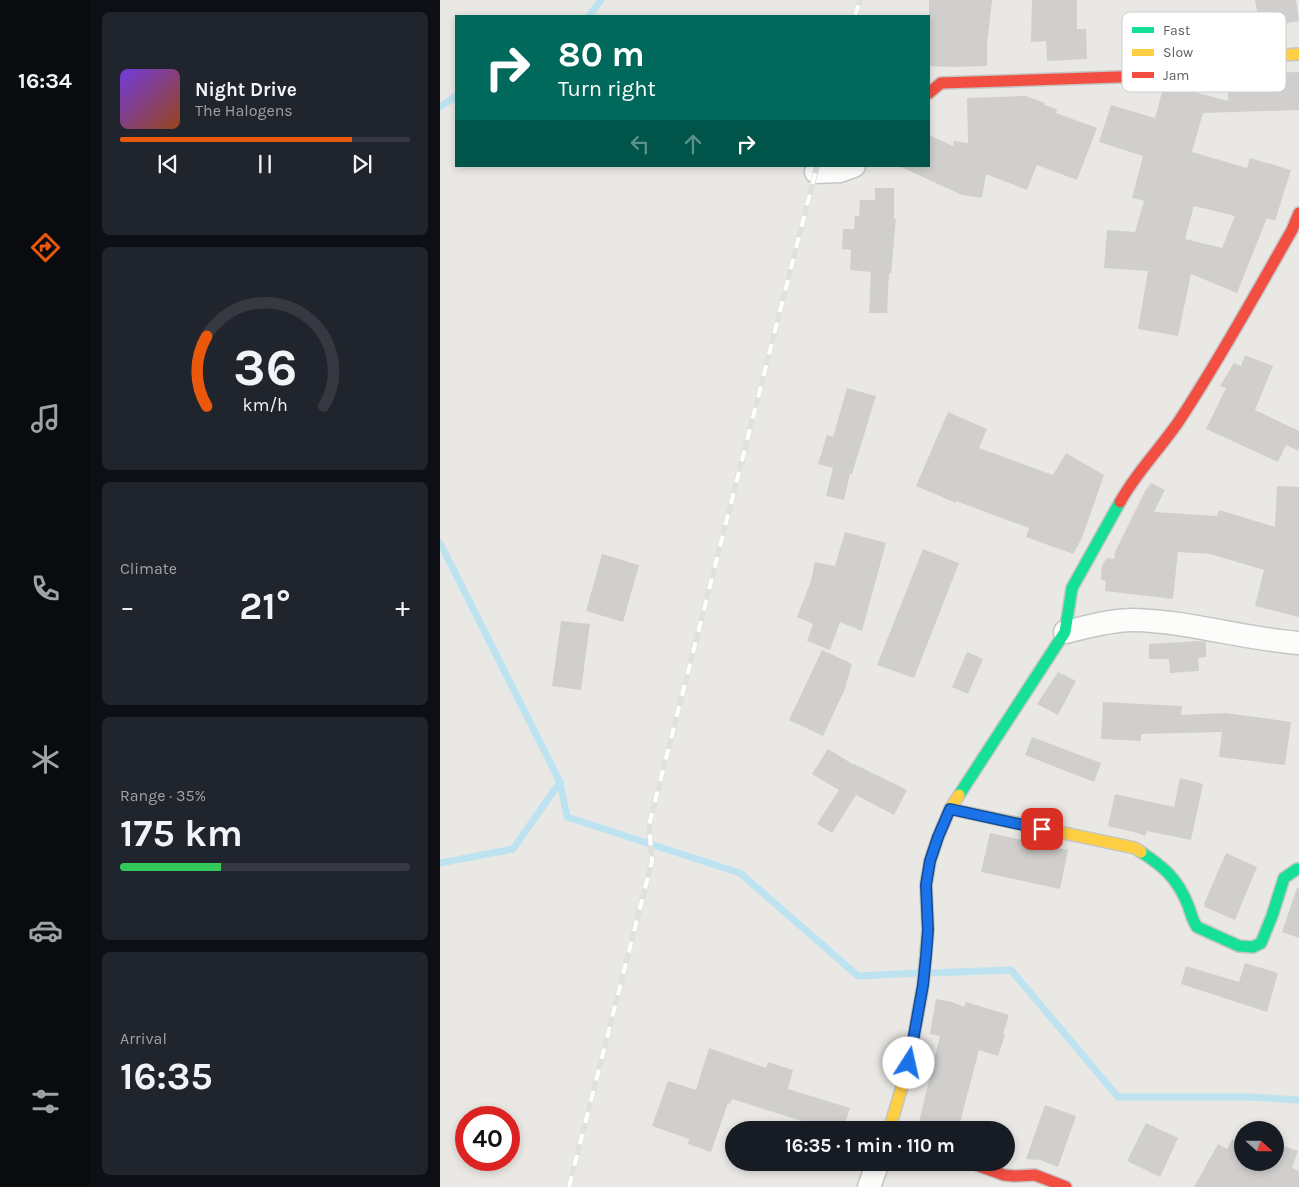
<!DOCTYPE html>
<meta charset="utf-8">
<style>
:root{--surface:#171b24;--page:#20242c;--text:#f1f3f6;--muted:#9ea1a6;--line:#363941;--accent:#ea580c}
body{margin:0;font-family:Karla,sans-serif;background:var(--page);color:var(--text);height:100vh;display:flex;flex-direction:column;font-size:19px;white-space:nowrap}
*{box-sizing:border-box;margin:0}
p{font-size:16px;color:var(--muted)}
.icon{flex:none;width:28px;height:28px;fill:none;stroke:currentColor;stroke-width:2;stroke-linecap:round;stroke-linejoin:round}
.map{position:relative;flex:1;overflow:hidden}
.panel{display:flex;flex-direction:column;gap:12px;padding:12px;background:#0d0f14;width:350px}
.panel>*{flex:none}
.top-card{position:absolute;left:15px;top:15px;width:475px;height:152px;border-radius:0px;box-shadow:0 2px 8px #0003;background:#00695c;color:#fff;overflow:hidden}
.needle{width:32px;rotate:111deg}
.fabs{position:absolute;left:794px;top:1121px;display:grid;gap:10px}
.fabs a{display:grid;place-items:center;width:50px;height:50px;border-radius:50%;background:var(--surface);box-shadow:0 2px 8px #0003;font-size:25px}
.speed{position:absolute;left:15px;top:1106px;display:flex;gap:10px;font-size:25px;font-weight:700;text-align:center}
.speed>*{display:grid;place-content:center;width:65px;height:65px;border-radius:50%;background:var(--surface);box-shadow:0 2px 8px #0003;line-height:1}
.speed .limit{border:8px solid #d22;background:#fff;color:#111}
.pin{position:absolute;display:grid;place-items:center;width:42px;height:42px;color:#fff;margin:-21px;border-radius:10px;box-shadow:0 2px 8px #0006}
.me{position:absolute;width:55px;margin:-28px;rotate:10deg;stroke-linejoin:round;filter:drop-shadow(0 0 4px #0008)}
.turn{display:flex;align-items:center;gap:18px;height:105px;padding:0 20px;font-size:22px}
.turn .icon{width:65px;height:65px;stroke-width:2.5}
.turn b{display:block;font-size:35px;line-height:42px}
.lanes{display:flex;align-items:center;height:48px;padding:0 20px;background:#0003;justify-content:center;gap:25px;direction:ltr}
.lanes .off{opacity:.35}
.big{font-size:38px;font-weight:700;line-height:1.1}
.panel .tile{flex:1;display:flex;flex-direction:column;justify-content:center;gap:8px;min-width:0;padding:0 18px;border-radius:8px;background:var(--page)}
.panel .dial{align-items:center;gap:0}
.dial svg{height:130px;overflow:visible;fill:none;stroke:var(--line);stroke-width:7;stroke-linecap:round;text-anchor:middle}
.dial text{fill:var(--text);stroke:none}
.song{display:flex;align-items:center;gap:15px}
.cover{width:60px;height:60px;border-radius:8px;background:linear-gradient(135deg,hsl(260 70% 55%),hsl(20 70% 35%))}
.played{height:5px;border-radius:2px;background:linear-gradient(90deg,var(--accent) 80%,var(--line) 80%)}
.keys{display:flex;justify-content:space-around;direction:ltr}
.heat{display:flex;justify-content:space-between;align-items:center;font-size:28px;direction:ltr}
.charge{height:8px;border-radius:4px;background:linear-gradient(90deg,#34c759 35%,var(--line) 0)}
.trip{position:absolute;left:285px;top:1121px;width:290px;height:50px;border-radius:25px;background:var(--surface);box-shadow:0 2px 8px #0003;font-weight:700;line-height:50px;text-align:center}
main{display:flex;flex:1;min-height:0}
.menu{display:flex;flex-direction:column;width:90px;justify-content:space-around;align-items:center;background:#090b0e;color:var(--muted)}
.menu .icon{width:35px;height:35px}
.menu .current{color:var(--accent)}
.menu b{font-size:22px;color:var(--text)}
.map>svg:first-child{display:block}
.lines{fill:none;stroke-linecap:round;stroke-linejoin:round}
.stream{stroke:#bde2f0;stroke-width:7}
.building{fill:#d0cfcd;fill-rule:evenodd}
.street-casing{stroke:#c4c5c4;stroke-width:25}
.fast-casing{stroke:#c4c5c4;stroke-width:14}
.slow-casing{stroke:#c4c5c4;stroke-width:14}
.jam-casing{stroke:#c4c5c4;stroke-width:14}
.street{stroke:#fcfcfb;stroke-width:22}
.fast{stroke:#16e098;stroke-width:11}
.slow{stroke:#ffcf43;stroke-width:11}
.jam{stroke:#f24e42;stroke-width:11}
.rail-casing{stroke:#e1e0e0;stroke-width:5.5}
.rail{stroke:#fff;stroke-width:4;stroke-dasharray:11;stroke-linecap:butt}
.route-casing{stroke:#114b97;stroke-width:12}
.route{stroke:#1a73e8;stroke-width:9}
.key{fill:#fff;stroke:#cecfd0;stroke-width:1}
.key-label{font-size:14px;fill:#5b5f61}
</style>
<main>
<nav class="menu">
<b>16:34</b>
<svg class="icon current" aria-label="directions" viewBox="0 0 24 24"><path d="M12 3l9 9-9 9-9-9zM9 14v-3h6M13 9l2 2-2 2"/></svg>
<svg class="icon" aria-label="music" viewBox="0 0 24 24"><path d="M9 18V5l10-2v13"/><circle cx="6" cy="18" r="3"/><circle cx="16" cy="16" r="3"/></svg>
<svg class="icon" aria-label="phone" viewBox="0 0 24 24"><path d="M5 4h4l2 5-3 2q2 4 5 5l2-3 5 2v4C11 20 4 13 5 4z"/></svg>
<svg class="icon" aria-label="climate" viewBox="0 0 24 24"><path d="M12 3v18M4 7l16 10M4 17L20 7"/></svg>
<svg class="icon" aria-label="car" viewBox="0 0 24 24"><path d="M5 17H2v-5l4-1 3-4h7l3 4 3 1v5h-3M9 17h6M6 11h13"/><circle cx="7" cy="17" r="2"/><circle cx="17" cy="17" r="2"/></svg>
<svg class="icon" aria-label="filters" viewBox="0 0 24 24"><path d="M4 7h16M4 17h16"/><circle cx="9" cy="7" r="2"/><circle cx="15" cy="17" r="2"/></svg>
</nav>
<section class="panel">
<div class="tile">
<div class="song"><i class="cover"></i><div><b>Night Drive</b><p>The Halogens</p></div></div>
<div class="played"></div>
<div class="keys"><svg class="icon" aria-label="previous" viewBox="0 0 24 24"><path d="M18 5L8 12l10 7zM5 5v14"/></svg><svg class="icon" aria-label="pause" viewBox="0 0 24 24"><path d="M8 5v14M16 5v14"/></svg><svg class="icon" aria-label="next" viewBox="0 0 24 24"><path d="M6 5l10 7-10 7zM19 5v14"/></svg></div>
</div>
<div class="tile dial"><svg viewBox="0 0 100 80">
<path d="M14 69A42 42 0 1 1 86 69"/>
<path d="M14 69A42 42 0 0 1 14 26" stroke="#ea580c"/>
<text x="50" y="56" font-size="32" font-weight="700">36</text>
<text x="50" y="72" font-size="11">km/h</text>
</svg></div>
<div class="tile"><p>Climate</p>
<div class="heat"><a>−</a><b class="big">21°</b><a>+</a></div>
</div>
<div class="tile"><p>Range · 35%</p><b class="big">175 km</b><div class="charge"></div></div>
<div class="tile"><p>Arrival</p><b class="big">16:35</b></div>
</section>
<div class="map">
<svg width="859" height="1187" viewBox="0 0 859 1187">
<rect width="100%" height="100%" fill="#eae8e5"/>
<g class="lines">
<g class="stream">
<polyline points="149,16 161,0"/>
<polyline points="0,107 16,96"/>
<polyline points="0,543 120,782 73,849 0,863"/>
<polyline points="120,782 127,817 300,873 418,976 478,973"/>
<polyline points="488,973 571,970 678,1097 812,1097 859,1100"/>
</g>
</g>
<g class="building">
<polygon points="489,0 552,0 547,45 547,66 512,67 489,66"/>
<polygon points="592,0 637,0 637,29 646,29 647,59 607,61 606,41 591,42"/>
<polygon points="815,0 856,0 859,21 820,28"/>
<path d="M859 72V110L763 113 752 152 807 168 810 158 851 170 835 221 827 218 797 293 751 274 738 336 698 329 708 271 664 268 667 230 695 232 704 201 692 198 703 156 659 142 671 105 715 118 723 88 732 86 788 101 787 74ZM754 206 795 216 782 248 745 239Z"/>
<polygon points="586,96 605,103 604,105 617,109 616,113 657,128 637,180 597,165 587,190 546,174 542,198 522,195 459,166 489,166 489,135 513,146 514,141 528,143 527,98"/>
<polygon points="435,188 454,188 454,219 456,219 451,274 449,273 447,313 429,313 431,272 410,270 411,250 402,249 403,229 414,229 415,216 419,216 420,200 435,200"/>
<polygon points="805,355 833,366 815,410 859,431 859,451 846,445 838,462 766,429 786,388 780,386 794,363 801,366"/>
<polygon points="407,388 436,396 412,474 410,474 404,500 386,496 393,468 378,464 387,435 393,437"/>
<polygon points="508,412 547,429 539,448 613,475 626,453 664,475 642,538 633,554 586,537 589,528 516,501 516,503 476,486"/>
<polygon points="711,483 725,490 714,512 777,516 779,510 835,527 837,486 859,487 859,617 815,606 824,570 770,554 738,552 733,599 665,591 666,581 661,580 662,565 667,558 674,559 675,552 705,491"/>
<polygon points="405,532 446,543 422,631 400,622 390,650 367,641 373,624 357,617 371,581 375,562 395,566"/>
<polygon points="483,549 519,563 474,678 437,665"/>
<polygon points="162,554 199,565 183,622 146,611"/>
<polygon points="121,621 150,624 141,690 112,686"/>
<polygon points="759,641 766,642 766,657 758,658 759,671 730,673 729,659 709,659 709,644"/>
<polygon points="382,650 412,664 405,689 383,736 349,720"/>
<polygon points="527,652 543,659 528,694 512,687"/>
<polygon points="618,672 636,681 618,715 597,704"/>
<polygon points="663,702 742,706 741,715 786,713 851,722 845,765 779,757 782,732 701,734 701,741 661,739"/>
<polygon points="592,737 661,763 654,782 585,755"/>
<polygon points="388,749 414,765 414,764 467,790 454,815 416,795 392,833 377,824 399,790 372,774"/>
<polygon points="740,778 763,784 751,840 707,831 705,836 698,833 668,826 675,794 734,807"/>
<polygon points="550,833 628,850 620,889 541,872"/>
<polygon points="786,853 817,867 795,920 765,907 764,904"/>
<polygon points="859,887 859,938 842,932 857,888"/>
<polygon points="805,963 838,973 827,1012 741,984 746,966 799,982"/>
<polygon points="496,999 512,1002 524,1007 526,1002 569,1015 563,1034 565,1035 558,1056 539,1050 518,1130 511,1130 479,1122 500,1036 490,1034"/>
<polygon points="269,1048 326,1068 328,1062 353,1070 348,1089 410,1108 403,1130 391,1130 292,1099 290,1104 288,1103 271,1152 248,1144 249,1139 212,1126 228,1081 256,1090"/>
<polygon points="605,1105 636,1116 618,1167 600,1160 586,1159"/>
<polygon points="706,1123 738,1138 720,1177 687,1161"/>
<polygon points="793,1139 802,1145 802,1162 835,1163 835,1143 858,1151 852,1168 859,1171 859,1187 754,1187 778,1144 787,1149"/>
</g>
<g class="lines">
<defs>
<g id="street">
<polyline points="376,172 400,171 414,166"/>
<path d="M625 632C647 627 670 620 693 620 749 621 803 639 859 643"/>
<polyline points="429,1187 438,1162"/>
</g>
<g id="fast">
<polyline points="519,795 625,632 632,588 680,502"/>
<path d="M701 852C724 867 737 878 748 905 751 913 752 920 757 927L799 946 813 947 821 943 832 916 844 878 857 869H859"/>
</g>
<g id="slow">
<polyline points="774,60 859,54"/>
<polyline points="510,809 695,848 701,852"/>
<polyline points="449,1130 469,1063 483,985 488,930 486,885 490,861 498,837 510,809 519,795"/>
</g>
<g id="jam">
<polyline points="489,93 501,83 707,76 774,60"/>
<path d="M680 502C697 471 722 447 741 418 781 357 816 293 852 230L859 213"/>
<polyline points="528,1162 564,1175 574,1176 595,1175 626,1187"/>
</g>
</defs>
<use href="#street" class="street-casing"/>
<use href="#fast" class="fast-casing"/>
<use href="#slow" class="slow-casing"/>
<use href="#jam" class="jam-casing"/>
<use href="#street" class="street"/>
<use href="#fast" class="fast"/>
<use href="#slow" class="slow"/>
<use href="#jam" class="jam"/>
<defs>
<g id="rail">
<polyline points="415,16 420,0"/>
<polyline points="129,1187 212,861 209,825 377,166"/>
</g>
</defs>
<use href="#rail" class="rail-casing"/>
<use href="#rail" class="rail"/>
</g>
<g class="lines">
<defs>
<polyline id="route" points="469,1063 483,985 486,956 488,930 486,885 490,861 498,837 510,809 602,829"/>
</defs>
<use href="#route" class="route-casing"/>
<use href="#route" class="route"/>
</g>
<rect x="682" y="12" width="164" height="80" rx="8" class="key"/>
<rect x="692" y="27" width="22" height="6" fill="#16e098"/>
<rect x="692" y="49" width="22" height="7" fill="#ffcf43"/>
<rect x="692" y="72" width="22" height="6" fill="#f24e42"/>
<g class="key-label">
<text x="723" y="35">Fast</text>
<text x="723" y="57">Slow</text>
<text x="723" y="80">Jam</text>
</g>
</svg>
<div class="fabs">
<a><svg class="needle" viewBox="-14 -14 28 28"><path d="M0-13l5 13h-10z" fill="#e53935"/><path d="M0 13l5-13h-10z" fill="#9ea1a6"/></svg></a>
</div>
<div class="speed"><div class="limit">40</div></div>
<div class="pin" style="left:602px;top:829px;background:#d93025"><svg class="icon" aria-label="arrive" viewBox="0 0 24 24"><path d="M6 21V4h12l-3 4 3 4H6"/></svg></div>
<svg class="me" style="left:469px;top:1063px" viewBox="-20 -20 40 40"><circle r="19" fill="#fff"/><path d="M0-13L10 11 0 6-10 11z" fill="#1a73e8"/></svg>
<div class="trip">16:35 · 1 min · 110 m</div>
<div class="top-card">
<div class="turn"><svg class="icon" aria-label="right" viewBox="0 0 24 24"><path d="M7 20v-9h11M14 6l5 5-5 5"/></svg><div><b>80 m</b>Turn right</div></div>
<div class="lanes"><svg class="icon off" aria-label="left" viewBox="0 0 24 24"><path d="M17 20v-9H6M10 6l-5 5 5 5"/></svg><svg class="icon off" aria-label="ahead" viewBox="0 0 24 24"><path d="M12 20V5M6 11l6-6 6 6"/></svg><svg class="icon" aria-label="right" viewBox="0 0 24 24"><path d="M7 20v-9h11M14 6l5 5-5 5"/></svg></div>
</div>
</div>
</main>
